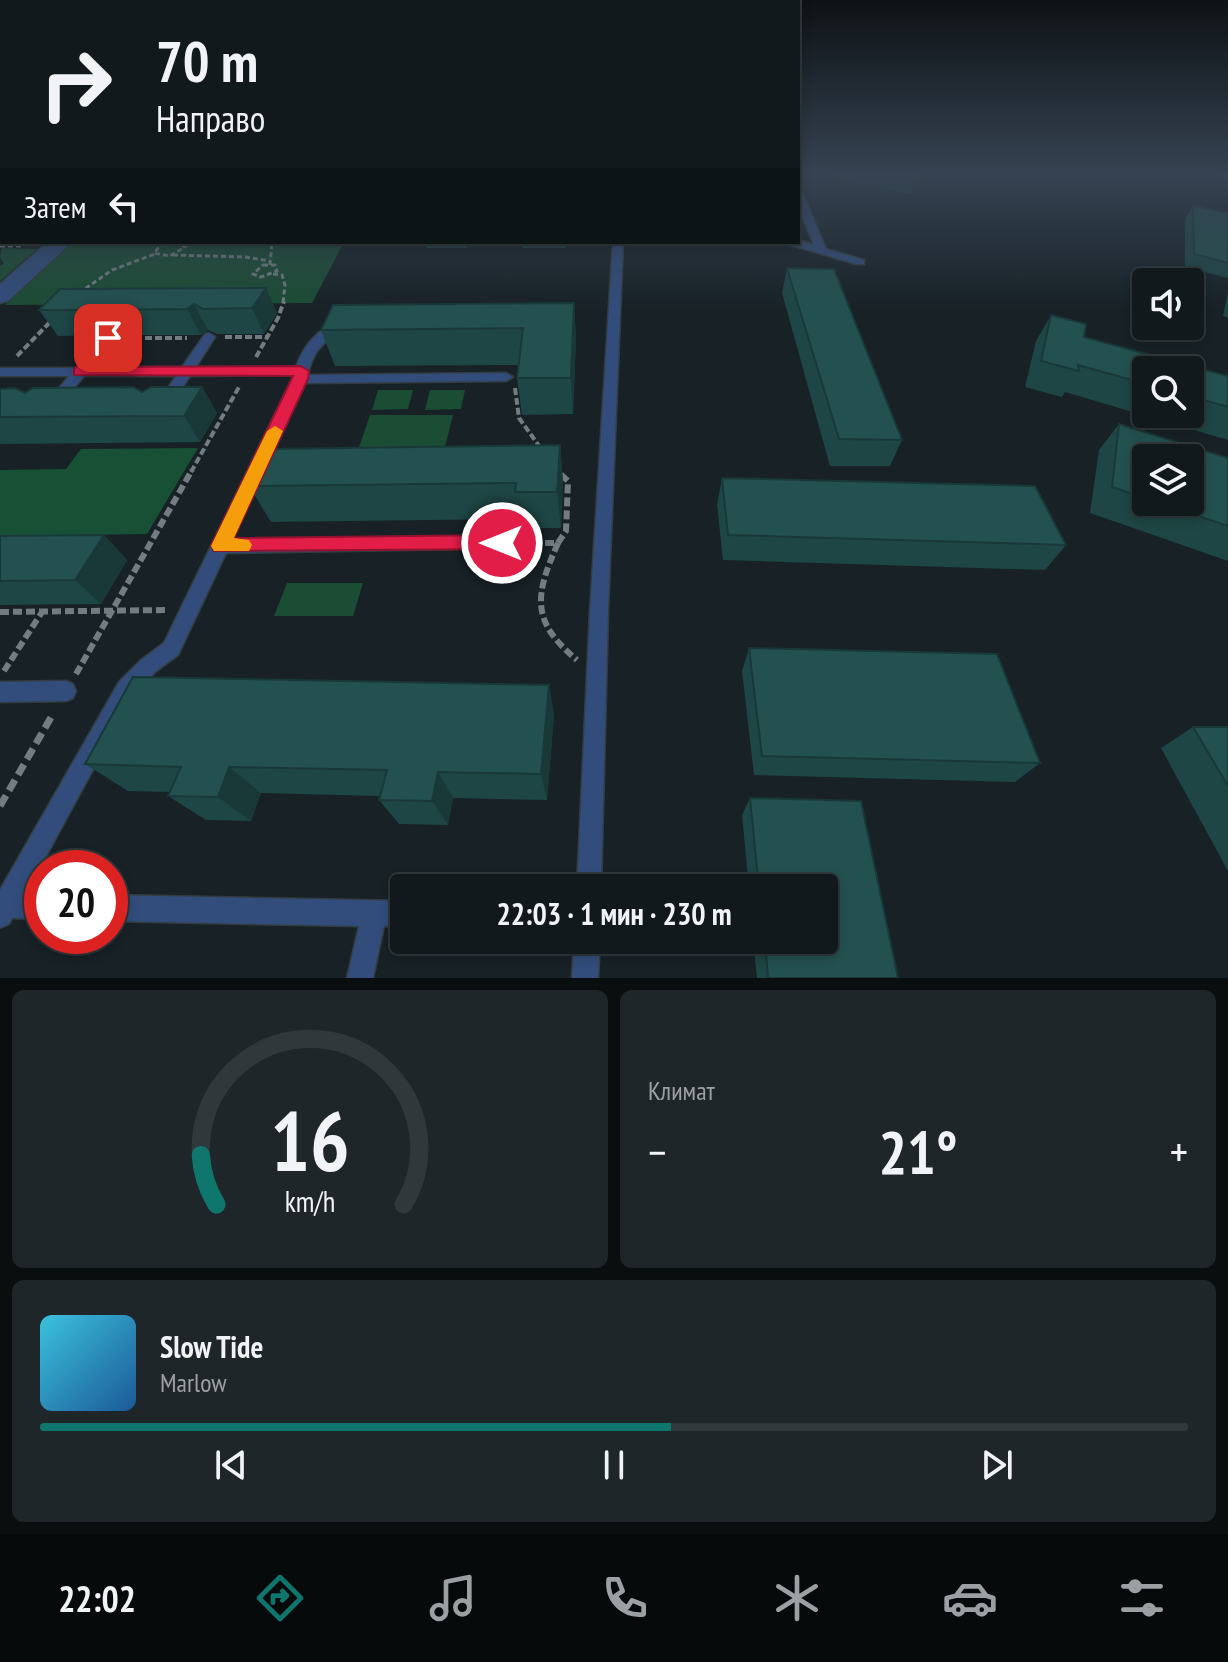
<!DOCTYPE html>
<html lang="ru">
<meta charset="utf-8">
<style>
:root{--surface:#11191c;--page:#1e2629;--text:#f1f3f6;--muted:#9ca0a3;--line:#30383b;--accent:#0f766e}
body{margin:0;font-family:"PT Sans Narrow",sans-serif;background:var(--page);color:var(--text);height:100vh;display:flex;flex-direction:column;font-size:30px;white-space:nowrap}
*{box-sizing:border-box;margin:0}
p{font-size:26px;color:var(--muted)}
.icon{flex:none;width:44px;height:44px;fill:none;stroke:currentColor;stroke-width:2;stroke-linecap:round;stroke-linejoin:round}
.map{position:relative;height:978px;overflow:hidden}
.side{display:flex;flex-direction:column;gap:12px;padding:12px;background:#090e0f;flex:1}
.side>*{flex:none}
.hud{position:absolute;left:0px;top:0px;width:800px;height:244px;box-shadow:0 4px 12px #0003,0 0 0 2px var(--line);background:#11191c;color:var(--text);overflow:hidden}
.buttons{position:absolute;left:1132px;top:268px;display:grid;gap:16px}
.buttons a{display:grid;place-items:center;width:72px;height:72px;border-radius:8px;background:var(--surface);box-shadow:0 4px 12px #0003,0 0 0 2px var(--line);font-size:40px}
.speed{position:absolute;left:24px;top:850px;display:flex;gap:16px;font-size:40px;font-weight:700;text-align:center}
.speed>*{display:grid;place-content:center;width:104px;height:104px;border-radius:50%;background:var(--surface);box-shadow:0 4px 12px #0003,0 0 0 2px var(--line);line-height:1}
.speed .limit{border:12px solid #d22;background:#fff;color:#111}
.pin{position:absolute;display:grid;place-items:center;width:68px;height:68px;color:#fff;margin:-34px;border-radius:16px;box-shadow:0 4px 12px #0006}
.me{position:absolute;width:88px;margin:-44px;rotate:270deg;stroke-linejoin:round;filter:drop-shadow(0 0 6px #0008)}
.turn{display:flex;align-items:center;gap:28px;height:168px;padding:0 24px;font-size:36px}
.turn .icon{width:104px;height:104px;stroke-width:2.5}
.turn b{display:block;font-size:56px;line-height:68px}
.then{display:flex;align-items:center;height:76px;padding:0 24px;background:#0003;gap:16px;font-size:30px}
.big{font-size:60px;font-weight:600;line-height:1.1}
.side .card{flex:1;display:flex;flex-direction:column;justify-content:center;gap:12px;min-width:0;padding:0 28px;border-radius:12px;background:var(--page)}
.side .dial{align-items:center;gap:0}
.dial svg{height:208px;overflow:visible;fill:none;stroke:var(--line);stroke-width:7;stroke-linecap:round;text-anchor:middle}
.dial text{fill:var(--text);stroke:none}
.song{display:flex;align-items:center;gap:24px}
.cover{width:96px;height:96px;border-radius:12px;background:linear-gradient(135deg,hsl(190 70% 55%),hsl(210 70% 35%))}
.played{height:8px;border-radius:4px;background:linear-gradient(90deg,var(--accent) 55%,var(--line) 55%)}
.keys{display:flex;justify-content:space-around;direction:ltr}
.heat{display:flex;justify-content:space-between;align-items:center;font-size:44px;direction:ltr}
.side .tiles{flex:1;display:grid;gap:12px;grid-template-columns:1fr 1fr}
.card:last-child{grid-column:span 2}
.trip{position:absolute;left:390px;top:874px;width:448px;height:80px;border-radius:8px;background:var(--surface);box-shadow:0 4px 12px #0003,0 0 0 2px var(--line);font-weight:600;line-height:80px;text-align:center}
.dock{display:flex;height:128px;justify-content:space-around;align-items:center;background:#070a0b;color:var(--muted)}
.dock .icon{width:56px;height:56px}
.dock .on{color:var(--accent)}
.dock b{font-size:36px;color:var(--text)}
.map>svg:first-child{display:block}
.green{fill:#1b4c34}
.forest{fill:#175035}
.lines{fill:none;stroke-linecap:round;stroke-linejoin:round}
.lane-casing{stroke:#333d41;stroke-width:3}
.street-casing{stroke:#333d41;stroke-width:3}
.path-far3{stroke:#737c80;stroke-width:3;stroke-dasharray:5 3;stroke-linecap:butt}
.path-far2{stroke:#737c80;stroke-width:4;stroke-dasharray:7 3;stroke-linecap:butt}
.path-far1{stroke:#737c80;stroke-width:6;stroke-dasharray:9 4;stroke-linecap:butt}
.path{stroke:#737c80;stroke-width:7;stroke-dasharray:12 6;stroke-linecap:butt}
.lane{fill:#324d7b;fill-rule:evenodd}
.street{fill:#324d7b;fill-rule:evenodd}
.wall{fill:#1e4644;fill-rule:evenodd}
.shaded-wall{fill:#183937}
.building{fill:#23514f;stroke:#183937;stroke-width:2}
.route{fill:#e11d48;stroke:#92132f;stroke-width:2}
.slow{fill:#f59e0b}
</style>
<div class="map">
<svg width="1228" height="978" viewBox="0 0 1228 978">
<rect width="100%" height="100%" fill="#172126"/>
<g class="green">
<polygon points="74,242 344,242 312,303 5,305"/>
<polygon points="2,248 37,249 0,281 0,266 4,264 0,257"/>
<polygon points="378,390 413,390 408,409 372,410"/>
<polygon points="430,390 465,390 461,409 425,410"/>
<polygon points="370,415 453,415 445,447 359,447"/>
<polygon points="287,583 363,583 353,616 274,616"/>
</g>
<polygon class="forest" points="198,448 147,534 0,536 0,470 66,469 81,449"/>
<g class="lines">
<defs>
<g id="lane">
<polygon points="1220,173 1228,173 1228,177 1221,175"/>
<polygon points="798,191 803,194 826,249 864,260 864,264 856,264 788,244 787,242 798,240 814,245 798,206"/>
<polygon points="613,242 623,242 608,611 601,888 577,888 590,611"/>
<path d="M341 321 347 325C327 342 314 345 308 375L506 373 513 377 506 381 305 383 232 539 502 536 508 538 511 543 508 548 226 553 178 655 155 672 133 696 26 893H42V919L12 918 9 924 0 928V890L119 682 141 660 164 643 294 375 190 376 170 406 165 408 158 403 176 376H84L57 408 52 410 45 405 69 376H0V368H76L104 335 108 334 114 338 91 367H182L205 334 209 333 215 337 196 367H296C304 345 318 328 341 321Z"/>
<polygon points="66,681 73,684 76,691 73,698 66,701 0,702 0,682"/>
<polygon points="110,895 404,901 404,927 384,926 373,978 347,978 359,926 110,921"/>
<polygon points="574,940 600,940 598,978 572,978"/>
</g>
<polygon id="street" points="48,242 72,242 8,301 0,303 0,284"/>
</defs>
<use href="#lane" class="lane-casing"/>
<use href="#street" class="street-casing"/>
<g class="path-far3">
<polyline points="173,242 161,245 154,253 170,256 185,247 179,242"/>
<polyline points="0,246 24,246"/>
<polyline points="173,255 245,257 270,261"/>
<polygon points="263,265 275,265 277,271 261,277 253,274"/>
<polyline points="270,265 272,242"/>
<polyline points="273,274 282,275 285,285 283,303"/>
<polyline points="79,293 112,270 155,254"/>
</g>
<g class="path-far2">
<polyline points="225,337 267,337"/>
<polyline points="125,338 187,338"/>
<polyline points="17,356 52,320"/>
<polyline points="256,357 278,318 284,301"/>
<polyline points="515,388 519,418 542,450"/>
<polyline points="191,472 239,387"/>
</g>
<g class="path-far1">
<polyline points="519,543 558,543 566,531 568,481 557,471"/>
<path d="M558 543C535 595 530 621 577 660"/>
<polyline points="0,612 167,610"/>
<polyline points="4,671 42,612"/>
<polyline points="76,674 192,470"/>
</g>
<polyline class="path" points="0,806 53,714"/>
<use href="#lane" class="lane"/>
<use href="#street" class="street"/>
</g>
<g class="wall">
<polygon points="837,173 923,173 909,194 836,178"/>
<polygon points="933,173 948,173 947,176"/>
<polygon points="1193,206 1228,213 1228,278 1185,267 1185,219"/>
<polygon points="426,242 469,242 467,248 427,248"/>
<polygon points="522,242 566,242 566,248 523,248"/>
<polygon points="787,268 902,440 890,466 830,466 782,293"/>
<polygon points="266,288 277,313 264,334 217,334 208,330 201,335 115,335 107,331 100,335 58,336 39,310"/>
<polygon points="1228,292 1228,318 1223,316"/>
<polygon points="574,303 576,339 573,414 522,415 517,378 518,365 335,366 321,330"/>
<path d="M1051 315 1084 337 1228 376V440L1065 392 1062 397 1025 387 1036 341ZM1146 370H1190V414H1146Z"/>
<polygon points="202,387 217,413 200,442 0,444 0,389 25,393 142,392"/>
<path d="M1119 424 1228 458V561L1090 513 1099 450ZM1146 458 1190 502H1146Z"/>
<polygon points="560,445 563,482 561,528 521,528 520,519 271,522 249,486"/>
<polygon points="722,478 1066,545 1045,570 723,560 717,504"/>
<polygon points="104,535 127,560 101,604 0,605 0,536"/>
<polygon points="749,648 1040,763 1015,782 754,775 742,671"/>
<polygon points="549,685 554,715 547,800 453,798 448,825 399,824 379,800 380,796 261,793 251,821 206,820 168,796 170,792 128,791 85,764"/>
<polygon points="1193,727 1228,727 1228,871 1161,748"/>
<polygon points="750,798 861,801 898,978 757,978 753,940 824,940 824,888 749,888 742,815"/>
</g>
<g class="shaded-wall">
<polygon points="916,173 923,173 909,194"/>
<polygon points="266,288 277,313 264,334 252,308"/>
<polygon points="574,303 576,339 573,414 571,378"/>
<polygon points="194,304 208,330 201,335 187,309"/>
<polygon points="90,305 107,331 100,335 82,310"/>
<polygon points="202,387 217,413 200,442 184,416"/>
<polygon points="560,445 563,482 561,528 557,492"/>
<polygon points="104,535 127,560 101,604 75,580"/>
<polygon points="549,685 554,715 547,800 541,774"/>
<polygon points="229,767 261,793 251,821 218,797"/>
<polygon points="438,772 453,798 448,825 432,801"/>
</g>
<g class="building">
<polygon points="1193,206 1228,213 1228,263 1194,254"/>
<polygon points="787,268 834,269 902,440 839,439"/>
<polygon points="266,288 252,308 203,309 194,304 187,309 98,310 90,305 82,310 39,310 60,289"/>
<polygon points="574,303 571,378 517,378 523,328 321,330 333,305"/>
<polygon points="1051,315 1086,324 1084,337 1228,376 1228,407 1190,396 1190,370 1146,370 1146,384 1078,365 1079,371 1041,361"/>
<polygon points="133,387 142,392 151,387 202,387 184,416 0,417 0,389 15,388 25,393 33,388"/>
<polygon points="1119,424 1228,458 1228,526 1157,502 1190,502 1190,458 1146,458 1146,498 1112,487"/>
<polygon points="560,445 557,492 515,492 516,483 249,486 267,449"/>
<polygon points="722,478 1035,486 1066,545 728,535"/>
<polygon points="104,535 75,580 0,581 0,536"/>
<polygon points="749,648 997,654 1040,763 762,756"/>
<polygon points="133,677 549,685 541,774 438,772 432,801 379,800 387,770 229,767 218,797 168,796 181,767 85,764"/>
<polygon points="1193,727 1228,727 1228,786"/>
<polygon points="750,798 861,801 898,978 768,978 765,940 824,940 824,888 759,888"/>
</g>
<linearGradient id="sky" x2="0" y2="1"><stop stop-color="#0d1215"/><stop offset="0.56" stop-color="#364352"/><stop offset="1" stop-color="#364352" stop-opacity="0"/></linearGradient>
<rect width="1228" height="310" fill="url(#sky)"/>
<polygon class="route" points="108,334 115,338 92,367 301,366 309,371 308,379 234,538 502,535 509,537 512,543 509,549 214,551 211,546 293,376 74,375 74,369 103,335"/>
<polygon class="slow" points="275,426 283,431 234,538 249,540 252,545 249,551 214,551 211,546 267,431"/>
</svg>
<div class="buttons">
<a><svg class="icon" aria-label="sound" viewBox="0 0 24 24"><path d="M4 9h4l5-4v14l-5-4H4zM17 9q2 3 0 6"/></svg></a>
<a><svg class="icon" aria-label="search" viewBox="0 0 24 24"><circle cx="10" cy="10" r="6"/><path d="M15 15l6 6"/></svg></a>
<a><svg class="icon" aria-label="layers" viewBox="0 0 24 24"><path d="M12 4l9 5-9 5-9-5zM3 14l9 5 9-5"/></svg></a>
</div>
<div class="speed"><div class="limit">20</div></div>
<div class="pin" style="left:108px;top:338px;background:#d93025"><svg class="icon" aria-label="arrive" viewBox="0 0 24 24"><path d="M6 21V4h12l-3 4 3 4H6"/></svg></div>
<svg class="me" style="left:502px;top:543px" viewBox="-20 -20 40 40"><circle r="17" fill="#e11d48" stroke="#fff" stroke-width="3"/><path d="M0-11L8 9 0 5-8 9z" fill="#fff"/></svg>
<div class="trip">22:03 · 1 мин · 230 m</div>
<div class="hud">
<div class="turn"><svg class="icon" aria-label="right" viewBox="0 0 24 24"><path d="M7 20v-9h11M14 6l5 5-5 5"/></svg><div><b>70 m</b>Направо</div></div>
<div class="then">Затем<svg class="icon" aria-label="left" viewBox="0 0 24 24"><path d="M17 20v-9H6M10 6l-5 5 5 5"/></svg></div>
</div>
</div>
<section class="side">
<div class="tiles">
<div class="card dial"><svg viewBox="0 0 100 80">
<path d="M14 69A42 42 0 1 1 86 69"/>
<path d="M14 69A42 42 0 0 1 8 50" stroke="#0f766e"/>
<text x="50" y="56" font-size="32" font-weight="700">16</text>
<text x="50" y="72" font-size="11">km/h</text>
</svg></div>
<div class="card"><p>Климат</p>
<div class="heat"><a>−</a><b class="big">21°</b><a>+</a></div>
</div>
<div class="card">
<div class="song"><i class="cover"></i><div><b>Slow Tide</b><p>Marlow</p></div></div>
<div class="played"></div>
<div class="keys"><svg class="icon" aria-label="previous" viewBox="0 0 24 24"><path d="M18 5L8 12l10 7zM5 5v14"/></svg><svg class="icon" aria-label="pause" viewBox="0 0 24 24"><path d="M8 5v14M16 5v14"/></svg><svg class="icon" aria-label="next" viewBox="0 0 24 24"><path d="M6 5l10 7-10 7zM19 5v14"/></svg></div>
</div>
</div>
</section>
<nav class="dock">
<b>22:02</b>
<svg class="icon on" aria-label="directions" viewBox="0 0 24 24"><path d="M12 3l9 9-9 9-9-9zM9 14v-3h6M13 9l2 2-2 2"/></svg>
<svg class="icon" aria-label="music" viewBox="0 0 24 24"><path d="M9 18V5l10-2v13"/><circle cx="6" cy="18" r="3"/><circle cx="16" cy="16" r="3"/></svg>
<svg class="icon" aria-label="phone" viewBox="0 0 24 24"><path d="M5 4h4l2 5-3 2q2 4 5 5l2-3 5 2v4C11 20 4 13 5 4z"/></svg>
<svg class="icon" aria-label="climate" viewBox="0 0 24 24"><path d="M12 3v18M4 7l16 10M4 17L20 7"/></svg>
<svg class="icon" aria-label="car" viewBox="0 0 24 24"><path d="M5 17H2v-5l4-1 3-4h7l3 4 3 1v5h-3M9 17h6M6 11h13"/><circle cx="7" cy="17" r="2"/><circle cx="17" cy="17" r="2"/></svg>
<svg class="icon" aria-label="filters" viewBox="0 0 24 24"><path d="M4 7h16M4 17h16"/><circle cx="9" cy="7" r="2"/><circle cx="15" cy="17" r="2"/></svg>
</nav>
